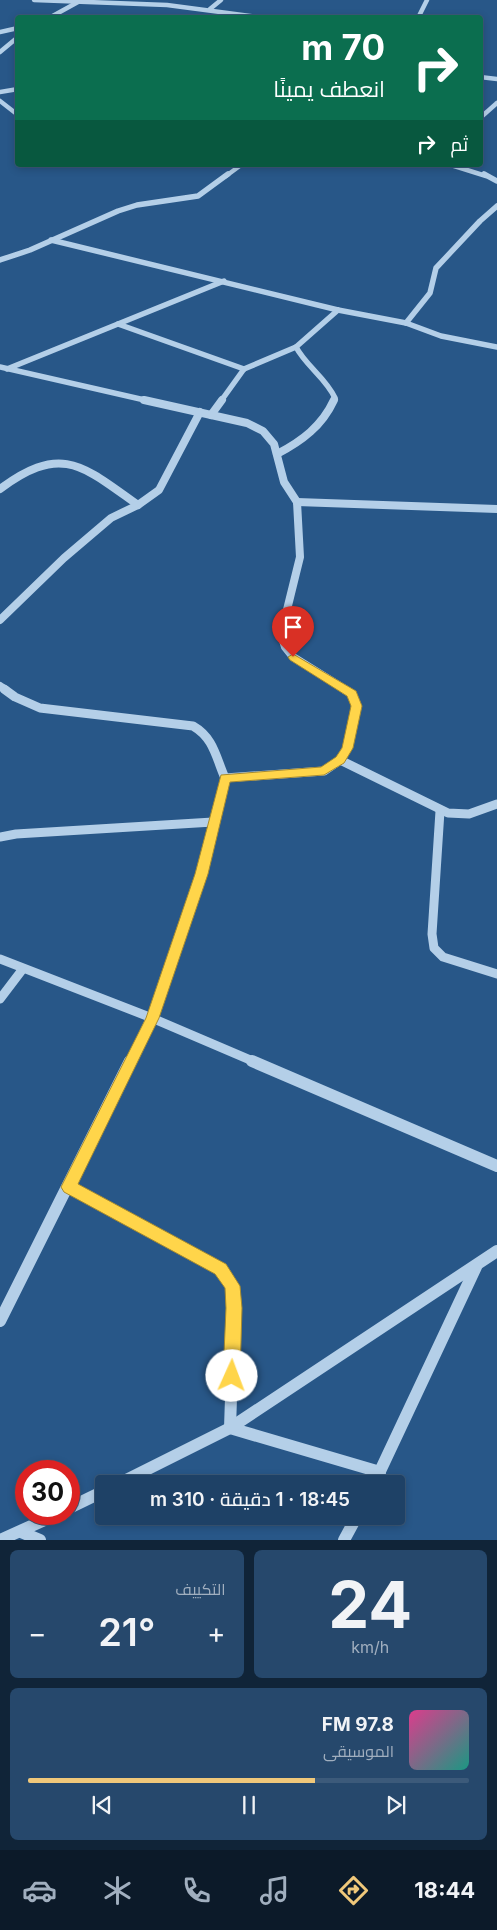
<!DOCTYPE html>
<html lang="ar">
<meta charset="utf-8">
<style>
:root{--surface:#1e4166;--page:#26486c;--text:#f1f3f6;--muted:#a1afbf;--line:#3c5a7a;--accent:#f0c87a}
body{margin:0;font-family:Inter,Cairo,sans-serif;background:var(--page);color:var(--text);direction:rtl;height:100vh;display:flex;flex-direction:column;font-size:19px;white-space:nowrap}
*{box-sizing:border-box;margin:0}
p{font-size:16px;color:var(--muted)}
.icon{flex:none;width:28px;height:28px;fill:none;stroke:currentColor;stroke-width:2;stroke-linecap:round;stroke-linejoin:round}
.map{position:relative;height:1540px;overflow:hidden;direction:ltr}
.side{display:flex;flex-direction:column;gap:10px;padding:10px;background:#102438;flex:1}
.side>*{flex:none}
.guide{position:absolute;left:15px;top:15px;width:468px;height:152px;border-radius:5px;box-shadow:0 2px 8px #0003,0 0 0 1px var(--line);direction:rtl;background:#0b6e4f;color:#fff;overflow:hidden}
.speed{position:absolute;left:15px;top:1460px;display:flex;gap:10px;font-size:25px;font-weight:700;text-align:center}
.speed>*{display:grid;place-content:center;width:65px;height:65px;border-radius:50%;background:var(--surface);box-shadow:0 2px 8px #0003,0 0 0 1px var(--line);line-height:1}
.speed .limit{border:8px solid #d22;background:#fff;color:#111}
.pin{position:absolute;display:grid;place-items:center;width:42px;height:42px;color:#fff;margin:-51px -21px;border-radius:50% 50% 50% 0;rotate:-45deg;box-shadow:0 0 5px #0007}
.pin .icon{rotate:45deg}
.me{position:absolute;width:55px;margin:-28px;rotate:2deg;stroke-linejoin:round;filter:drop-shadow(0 0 4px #0008)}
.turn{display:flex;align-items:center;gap:18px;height:105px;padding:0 15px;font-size:22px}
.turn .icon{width:65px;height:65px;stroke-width:2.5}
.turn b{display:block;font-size:35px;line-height:42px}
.then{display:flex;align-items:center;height:48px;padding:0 15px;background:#0003;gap:10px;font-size:19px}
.big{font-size:38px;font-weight:600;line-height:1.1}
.side .widget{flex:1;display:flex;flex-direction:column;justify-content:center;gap:8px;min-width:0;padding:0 18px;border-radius:8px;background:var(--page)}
.side .dial{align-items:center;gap:0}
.dial b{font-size:65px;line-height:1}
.song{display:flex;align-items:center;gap:15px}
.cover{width:60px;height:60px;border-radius:8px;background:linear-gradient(135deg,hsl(330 70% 55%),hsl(170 70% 35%))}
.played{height:5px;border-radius:2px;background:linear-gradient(90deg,var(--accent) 65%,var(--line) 65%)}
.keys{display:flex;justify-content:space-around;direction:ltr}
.heat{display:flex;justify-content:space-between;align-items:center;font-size:28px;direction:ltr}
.side .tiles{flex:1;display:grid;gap:10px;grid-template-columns:1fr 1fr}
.widget:last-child{grid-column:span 2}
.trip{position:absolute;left:95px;top:1475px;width:310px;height:50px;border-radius:5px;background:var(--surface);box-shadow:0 2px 8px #0003,0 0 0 1px var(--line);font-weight:600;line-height:50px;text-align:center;direction:rtl}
.menu{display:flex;height:80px;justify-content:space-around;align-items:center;background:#0c1a29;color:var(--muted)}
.menu .icon{width:35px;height:35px}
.menu .on{color:var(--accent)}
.menu b{font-size:22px;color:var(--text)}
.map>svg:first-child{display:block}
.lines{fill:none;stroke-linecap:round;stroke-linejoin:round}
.minor-far4{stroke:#b4cfe8;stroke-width:4.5}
.minor-far3{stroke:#b4cfe8;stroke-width:5.5}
.minor-far2{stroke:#b4cfe8;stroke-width:8}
.minor-far1{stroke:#b4cfe8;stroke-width:9}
.minor{stroke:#b4cfe8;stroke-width:12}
.route{fill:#ffd54a;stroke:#a68a30}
</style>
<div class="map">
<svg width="497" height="1540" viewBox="0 0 497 1540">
<rect width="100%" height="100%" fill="#285788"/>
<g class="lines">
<g class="minor-far4">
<polyline points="34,0 167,5 265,18"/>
<polyline points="210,9 221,0"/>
<polyline points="49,18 78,2"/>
<polyline points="418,18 427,0"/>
<polyline points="0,32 18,28"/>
<polyline points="0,52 18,37"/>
<polyline points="480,77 497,79"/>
<polyline points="0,92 18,89"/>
<polyline points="0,101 18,115"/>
<polyline points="480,118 497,103"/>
<polyline points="451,165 486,176"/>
<polyline points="226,176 241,165"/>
</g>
<g class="minor-far3">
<polyline points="484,174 497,181"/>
<polyline points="51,240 338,310 406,323 441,336 497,347"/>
<polyline points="0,260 30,250 118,211 137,205 198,196 228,174"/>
<polyline points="406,323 430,293 436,268 480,221 497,206"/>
<polyline points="118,324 244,369"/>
<path d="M296 347C306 366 326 378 335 398L334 401"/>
<polyline points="0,367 149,401"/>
<polyline points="7,369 224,281"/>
<polyline points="221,401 244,369 296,347 338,310"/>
</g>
<g class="minor-far2">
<polyline points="144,400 247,423 263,431 274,444 284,482 297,502 300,557 281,634 285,647 293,657 346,690"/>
<polyline points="211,415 222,400"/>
<path d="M277 454C302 441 322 426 334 400"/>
<path d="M0 489C62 443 83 466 138 505"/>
<polyline points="297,502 497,509"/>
<polyline points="0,620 64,558 111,518 138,505 159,490 200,412"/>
<polyline points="0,686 6,690"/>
</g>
<g class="minor-far1">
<path d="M4 689 15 697 40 708 193 726C214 738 216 758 225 778"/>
<polyline points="340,760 448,813 469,814 497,804"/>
<polyline points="440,811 432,934 434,948 443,957 497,974"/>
<polyline points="0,837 16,834 213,822"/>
<polyline points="0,959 152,1018 255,1062"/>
<polyline points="0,999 22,970"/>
<path d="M130 1062C175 973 202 875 225 778L324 771 340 760 347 748 357 706 352 694 344 689"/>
</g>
<g class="minor">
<polyline points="252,1061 497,1166"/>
<polyline points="69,1187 220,1269 232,1286 234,1308 230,1428 380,1472"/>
<polyline points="0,1321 130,1061"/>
<polyline points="118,1484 230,1428 497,1251"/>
<polyline points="374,1484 476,1267"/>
<polyline points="69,1508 104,1491"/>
<polyline points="21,1532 40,1540"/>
<polyline points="0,1540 58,1514"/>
<polyline points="344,1540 357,1516"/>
</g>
</g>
<polygon class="route" points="293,654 356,691 362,706 353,748 344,763 324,775 230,782 208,874 159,1018 78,1184 226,1264 240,1286 242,1308 240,1376 237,1382 232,1385 226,1382 223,1376 226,1308 225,1288 215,1274 64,1192 61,1187 146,1018 195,874 221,775 321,767 336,757 342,748 351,706 347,696 290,660 288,657"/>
</svg>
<div class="speed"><div class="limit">30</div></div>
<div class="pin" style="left:293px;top:657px;background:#d93025"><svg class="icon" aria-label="arrive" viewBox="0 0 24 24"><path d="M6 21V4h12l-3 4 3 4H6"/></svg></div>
<svg class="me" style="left:232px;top:1376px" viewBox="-20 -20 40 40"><circle r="19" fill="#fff"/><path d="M0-13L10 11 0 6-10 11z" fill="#ffd54a"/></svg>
<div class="trip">18:45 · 1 دقيقة · 310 m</div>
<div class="guide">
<div class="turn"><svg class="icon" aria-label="right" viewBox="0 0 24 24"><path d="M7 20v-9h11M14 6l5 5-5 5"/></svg><div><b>70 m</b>انعطف يمينًا</div></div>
<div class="then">ثم<svg class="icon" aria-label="right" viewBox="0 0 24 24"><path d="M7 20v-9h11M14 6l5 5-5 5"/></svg></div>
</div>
</div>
<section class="side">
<div class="tiles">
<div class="widget dial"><b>24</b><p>km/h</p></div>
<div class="widget"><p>التكييف</p>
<div class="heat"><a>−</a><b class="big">21°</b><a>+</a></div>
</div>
<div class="widget">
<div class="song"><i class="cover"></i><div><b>97.8 FM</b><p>الموسيقى</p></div></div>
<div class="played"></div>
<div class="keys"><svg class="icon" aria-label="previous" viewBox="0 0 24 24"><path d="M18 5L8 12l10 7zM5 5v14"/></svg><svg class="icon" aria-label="pause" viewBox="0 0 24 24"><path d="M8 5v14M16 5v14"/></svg><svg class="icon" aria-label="next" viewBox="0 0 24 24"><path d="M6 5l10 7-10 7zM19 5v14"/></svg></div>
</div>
</div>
</section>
<nav class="menu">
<b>18:44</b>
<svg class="icon on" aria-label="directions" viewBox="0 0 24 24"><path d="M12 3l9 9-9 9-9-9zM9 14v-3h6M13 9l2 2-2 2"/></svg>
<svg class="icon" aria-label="music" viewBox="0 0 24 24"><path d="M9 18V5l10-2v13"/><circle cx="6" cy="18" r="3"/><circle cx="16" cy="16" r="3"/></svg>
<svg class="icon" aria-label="phone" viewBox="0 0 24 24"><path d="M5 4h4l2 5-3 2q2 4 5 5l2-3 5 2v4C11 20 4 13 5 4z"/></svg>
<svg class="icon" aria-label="climate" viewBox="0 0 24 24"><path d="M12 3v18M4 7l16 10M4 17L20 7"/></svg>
<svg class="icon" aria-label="car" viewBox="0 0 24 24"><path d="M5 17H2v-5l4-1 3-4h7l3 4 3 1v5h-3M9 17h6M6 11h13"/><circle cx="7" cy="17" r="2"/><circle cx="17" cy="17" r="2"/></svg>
</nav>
